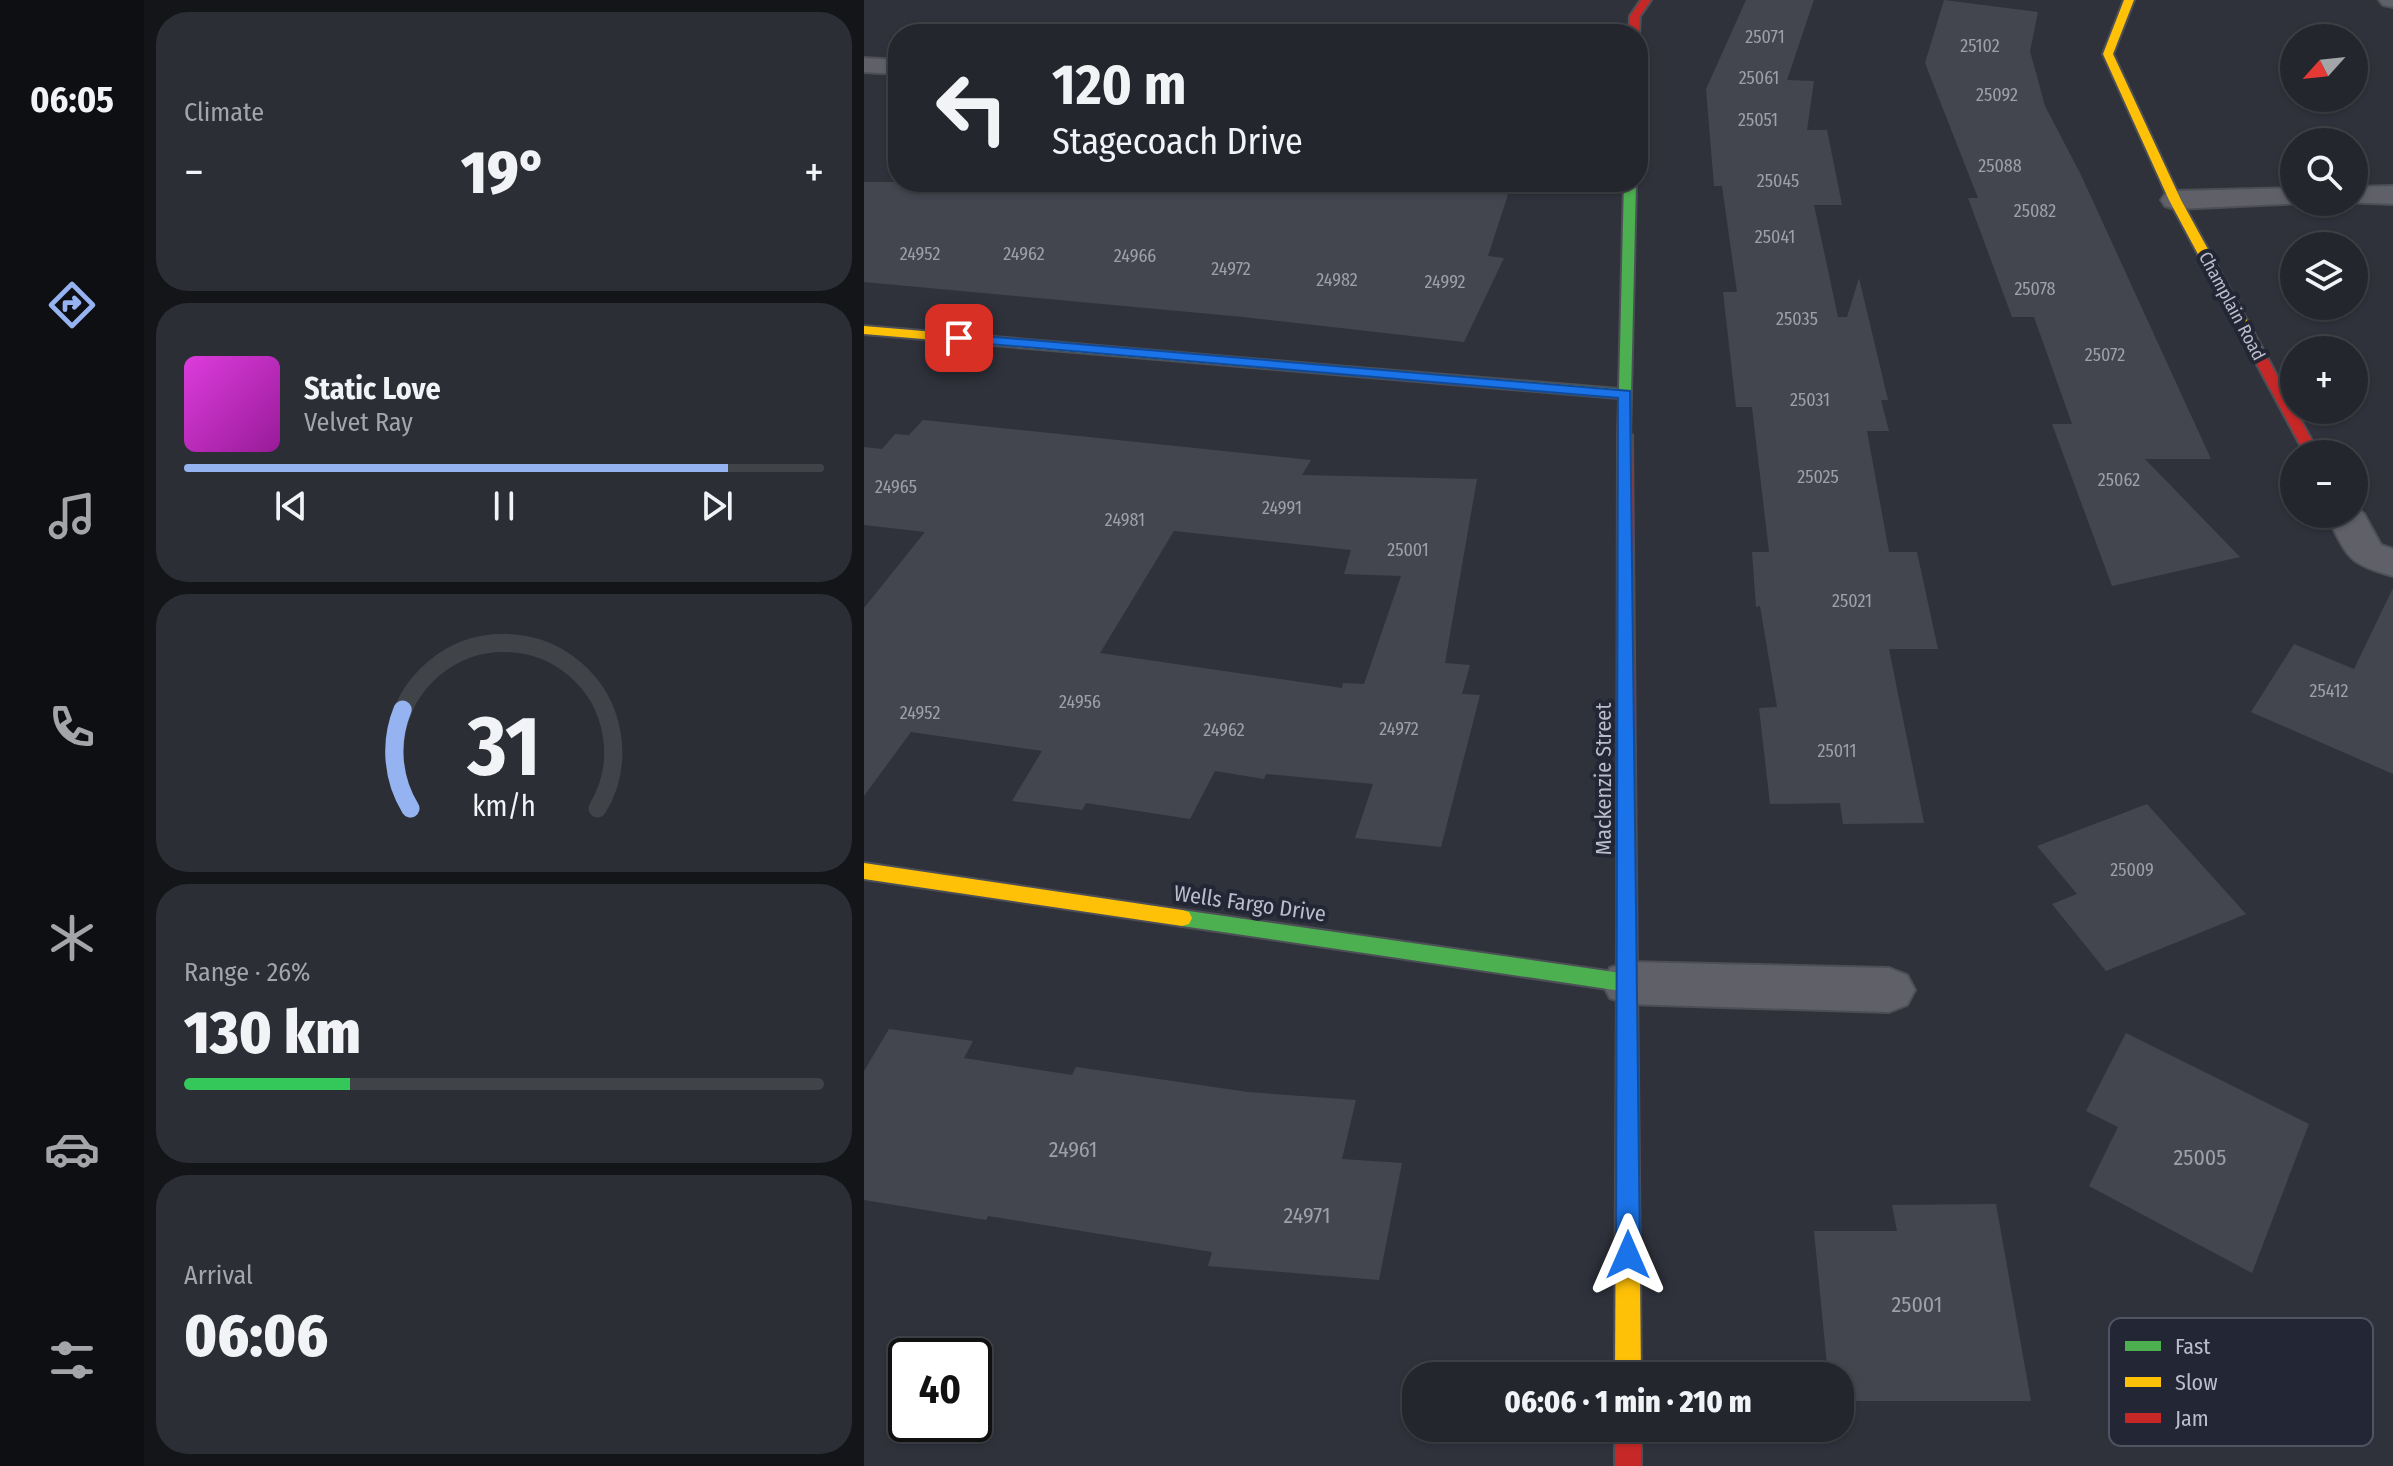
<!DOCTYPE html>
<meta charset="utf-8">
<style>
:root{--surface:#23262c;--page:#2b2e34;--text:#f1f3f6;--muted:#a3a5a9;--line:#404348;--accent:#95b2f1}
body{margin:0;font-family:"Fira Sans Condensed",sans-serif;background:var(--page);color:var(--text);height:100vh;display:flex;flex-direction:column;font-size:30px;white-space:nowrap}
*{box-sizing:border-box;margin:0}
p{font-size:26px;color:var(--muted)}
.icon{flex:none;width:44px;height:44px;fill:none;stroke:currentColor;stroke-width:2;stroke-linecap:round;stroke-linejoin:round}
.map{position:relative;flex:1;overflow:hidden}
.side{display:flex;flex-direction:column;gap:12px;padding:12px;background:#131518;width:720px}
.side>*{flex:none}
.banner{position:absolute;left:24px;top:24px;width:760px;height:168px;border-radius:32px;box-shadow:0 2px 6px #0004,0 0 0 2px var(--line);background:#23262c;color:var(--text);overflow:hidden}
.needle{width:52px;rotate:243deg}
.controls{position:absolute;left:1416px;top:24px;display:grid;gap:16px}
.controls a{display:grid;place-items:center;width:88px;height:88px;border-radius:50%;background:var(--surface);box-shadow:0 2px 6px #0004,0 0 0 2px var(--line);font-size:40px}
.speed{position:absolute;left:24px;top:1338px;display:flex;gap:16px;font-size:40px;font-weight:700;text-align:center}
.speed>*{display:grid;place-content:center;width:104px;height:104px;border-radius:50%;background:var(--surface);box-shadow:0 2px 6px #0004,0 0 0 2px var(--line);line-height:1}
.speed .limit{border:4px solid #111;border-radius:12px;background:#fff;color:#111}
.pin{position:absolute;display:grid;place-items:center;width:68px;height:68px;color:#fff;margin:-34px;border-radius:16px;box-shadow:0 4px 12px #0006}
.me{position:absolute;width:88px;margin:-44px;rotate:0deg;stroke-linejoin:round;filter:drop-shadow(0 0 6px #0008)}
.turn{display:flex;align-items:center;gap:28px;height:168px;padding:0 32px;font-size:36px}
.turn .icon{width:104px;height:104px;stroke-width:2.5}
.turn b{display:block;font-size:56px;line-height:68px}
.big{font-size:60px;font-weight:800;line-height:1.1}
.side .widget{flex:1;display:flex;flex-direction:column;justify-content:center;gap:12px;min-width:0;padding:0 28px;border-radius:32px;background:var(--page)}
.side .dial{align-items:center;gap:0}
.dial svg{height:208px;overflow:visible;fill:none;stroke:var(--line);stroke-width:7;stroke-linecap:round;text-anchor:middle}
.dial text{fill:var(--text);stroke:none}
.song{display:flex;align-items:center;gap:24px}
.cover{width:96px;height:96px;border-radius:12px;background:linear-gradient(135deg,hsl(300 70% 55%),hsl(300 70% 35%))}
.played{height:8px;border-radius:4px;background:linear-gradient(90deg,var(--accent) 85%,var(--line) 85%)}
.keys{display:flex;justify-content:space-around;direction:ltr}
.heat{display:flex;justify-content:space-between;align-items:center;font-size:44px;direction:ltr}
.charge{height:12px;border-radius:6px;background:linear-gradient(90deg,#34c759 26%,var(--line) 0)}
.trip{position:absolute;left:538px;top:1362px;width:452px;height:80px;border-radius:32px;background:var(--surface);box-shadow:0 2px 6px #0004,0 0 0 2px var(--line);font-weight:800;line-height:80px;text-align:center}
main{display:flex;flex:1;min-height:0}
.menu{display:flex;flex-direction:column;width:144px;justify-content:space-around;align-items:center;background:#0e0f12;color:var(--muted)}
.menu .icon{width:56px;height:56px}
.menu .selected{color:var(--accent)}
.menu b{font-size:36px;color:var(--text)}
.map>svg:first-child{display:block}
.building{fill:#44464f;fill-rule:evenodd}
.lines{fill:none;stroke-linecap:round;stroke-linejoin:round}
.street-casing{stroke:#4d4f57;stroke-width:4}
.fast-casing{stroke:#4d4f57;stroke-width:4}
.slow-casing{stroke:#4d4f57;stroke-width:4}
.jam-casing{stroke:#4d4f57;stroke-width:4}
.street{fill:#606168;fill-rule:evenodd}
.fast{fill:#4caf50;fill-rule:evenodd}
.slow{fill:#ffc107;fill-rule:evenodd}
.jam{fill:#c62828;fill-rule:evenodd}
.route{fill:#1a73e8;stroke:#114b97;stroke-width:2}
.labels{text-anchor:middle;stroke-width:8;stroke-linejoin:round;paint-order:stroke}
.number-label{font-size:18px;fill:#9d9fab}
.far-street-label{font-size:18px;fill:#bbbdca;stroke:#222635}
.street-label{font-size:22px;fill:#bbbdca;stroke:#222635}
.near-number-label{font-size:22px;fill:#9d9fab}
.key{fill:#222635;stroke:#505362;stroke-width:2}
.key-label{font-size:22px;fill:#bbbdca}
</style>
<main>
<nav class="menu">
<b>06:05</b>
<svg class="icon selected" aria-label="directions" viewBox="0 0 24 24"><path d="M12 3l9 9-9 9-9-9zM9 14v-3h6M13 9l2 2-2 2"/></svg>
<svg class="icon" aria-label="music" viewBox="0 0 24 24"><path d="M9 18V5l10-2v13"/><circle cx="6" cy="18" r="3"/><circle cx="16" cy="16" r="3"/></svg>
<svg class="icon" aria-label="phone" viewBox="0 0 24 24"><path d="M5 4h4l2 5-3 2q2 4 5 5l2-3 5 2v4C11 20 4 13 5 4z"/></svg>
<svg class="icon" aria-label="climate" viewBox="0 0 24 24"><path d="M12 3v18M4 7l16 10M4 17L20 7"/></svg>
<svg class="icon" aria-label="car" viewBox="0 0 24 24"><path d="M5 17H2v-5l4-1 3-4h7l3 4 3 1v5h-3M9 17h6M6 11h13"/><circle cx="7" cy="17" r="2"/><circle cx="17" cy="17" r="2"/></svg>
<svg class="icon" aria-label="filters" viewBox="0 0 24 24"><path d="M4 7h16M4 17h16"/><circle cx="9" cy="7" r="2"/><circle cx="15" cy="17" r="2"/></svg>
</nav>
<section class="side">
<div class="widget"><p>Climate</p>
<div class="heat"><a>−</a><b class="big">19°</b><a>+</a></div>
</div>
<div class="widget">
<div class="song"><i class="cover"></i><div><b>Static Love</b><p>Velvet Ray</p></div></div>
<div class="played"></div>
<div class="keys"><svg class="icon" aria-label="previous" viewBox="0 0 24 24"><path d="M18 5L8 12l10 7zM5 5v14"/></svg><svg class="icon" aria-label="pause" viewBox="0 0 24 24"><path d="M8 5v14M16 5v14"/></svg><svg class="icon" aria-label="next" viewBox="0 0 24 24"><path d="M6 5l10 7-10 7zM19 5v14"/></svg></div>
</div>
<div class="widget dial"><svg viewBox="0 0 100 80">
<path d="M14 69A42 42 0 1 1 86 69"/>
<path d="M14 69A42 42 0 0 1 11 31" stroke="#95b2f1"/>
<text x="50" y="56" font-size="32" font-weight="700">31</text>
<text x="50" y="72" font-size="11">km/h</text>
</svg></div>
<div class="widget"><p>Range · 26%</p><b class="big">130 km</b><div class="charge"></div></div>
<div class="widget"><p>Arrival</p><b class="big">06:06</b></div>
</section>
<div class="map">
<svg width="1529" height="1466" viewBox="0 0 1529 1466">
<rect width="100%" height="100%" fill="#2f323b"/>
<g class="building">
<polygon points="882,0 950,0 923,80 950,81 943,130 963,130 978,205 950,205 974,317 983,317 995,278 1024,400 1017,400 1025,431 1003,431 1025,552 1053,552 1074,649 1025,649 1060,823 979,824 976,803 906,804 895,708 913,707 896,606 892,607 888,552 905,552 888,407 872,407 859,292 873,292 858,186 850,186 842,89"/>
<polygon points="1080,0 1174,12 1166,51 1181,106 1217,175 1347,459 1281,459 1376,557 1248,586 1188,424 1208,424 1170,317 1148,317 1104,198 1114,198 1061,63"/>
<polygon points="0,182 648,182 624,256 640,258 600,342 379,317 0,282"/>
<path d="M59 420 447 460 438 475 613 479 581 663 606 665 598 694 616 695 577 847 491 838 509 784 402 774 400 779 351 771 326 819 222 803 218 810 148 801 178 751 47 732 0 796V608L61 532 0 525V447L18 449 31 434 45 435ZM310 531 487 550 480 574 537 576 500 684 479 683 478 688 236 653Z"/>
<polygon points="1529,588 1529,774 1387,712 1430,644 1490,669"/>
<polygon points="1283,804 1382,914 1242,971 1188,904 1213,894 1173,846"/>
<polygon points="25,1029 109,1041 100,1058 208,1075 212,1067 384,1092 492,1100 478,1159 538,1163 515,1280 344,1266 348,1252 124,1216 122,1220 0,1200 0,1071"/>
<polygon points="1262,1033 1445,1124 1388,1273 1225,1186 1254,1127 1222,1111"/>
<polygon points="1132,1204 1167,1401 976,1401 976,1376 964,1376 950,1231 1033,1231 1028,1205"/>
</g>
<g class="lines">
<defs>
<g id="street">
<polygon points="1515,0 1529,0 1529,7 1519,5"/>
<polygon points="0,58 34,60 34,74 0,72"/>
<polygon points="1529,186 1529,204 1480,202 1490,202 1490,187"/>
<polygon points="1430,188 1430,202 1440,203 1311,209 1301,206 1297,200 1301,194 1311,191"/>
<path d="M1490 505 1500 514 1517 545 1529 549V576C1481 563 1484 556 1462 514H1490Z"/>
<polygon points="764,962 1025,968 1043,975 1051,990 1043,1005 1025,1012 764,1004 746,998 738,983 746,968"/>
</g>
<g id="fast">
<polygon points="760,182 772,182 766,438 761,439 754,435 755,398 470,374 463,370 470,366 755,389"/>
<polygon points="318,910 764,974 771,977 774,983 771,989 764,992 318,926 311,924 308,918 311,912"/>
</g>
<g id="slow">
<polygon points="1260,0 1270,0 1249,54 1317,200 1403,357 1401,360 1391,360 1389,357 1305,200 1239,54"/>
<polygon points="0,326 470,366 477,370 470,374 0,334"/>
<polygon points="0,863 318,910 325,912 328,918 325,924 318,926 0,879"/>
<polygon points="763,967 770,970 773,976 777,1376 751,1376 753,976 756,970"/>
</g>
<g id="jam">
<polygon points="777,0 787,0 776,16 775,34 765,34 766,16"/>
<polygon points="1396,353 1403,357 1455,454 1441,454 1389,357"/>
<polygon points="761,431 768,435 773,976 770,982 763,985 756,982 753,976 754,435"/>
<rect x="751" y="1428" width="26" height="38"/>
</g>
</defs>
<use href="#street" class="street-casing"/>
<use href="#fast" class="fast-casing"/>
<use href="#slow" class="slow-casing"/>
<use href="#jam" class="jam-casing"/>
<use href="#street" class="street"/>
<use href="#fast" class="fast"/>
<use href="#slow" class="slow"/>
<use href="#jam" class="jam"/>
</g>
<polygon class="route" points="95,334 766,391 776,1255 773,1263 764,1267 755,1263 752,1255 754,398 90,341 90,335"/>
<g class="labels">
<g class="number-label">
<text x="901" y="43">25071</text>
<text x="1116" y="52">25102</text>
<text x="895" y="84">25061</text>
<text x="1133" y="101">25092</text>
<text x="894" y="126">25051</text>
<text x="1136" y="172">25088</text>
<text x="914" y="187">25045</text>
<text x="1171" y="217">25082</text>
<text x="911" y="243">25041</text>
<text x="56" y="260">24952</text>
<text x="160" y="260">24962</text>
<text x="271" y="262">24966</text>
<text x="367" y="275">24972</text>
<text x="473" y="286">24982</text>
<text x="581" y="288">24992</text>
<text x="1171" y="295">25078</text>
<text x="933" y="325">25035</text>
<text x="1241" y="361">25072</text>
<text x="946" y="406">25031</text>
<text x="954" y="483">25025</text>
<text x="1255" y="486">25062</text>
<text x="32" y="493">24965</text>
<text x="418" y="514">24991</text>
<text x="261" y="526">24981</text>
<text x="544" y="556">25001</text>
<text x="988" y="607">25021</text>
<text x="1465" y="697">25412</text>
<text x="216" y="708">24956</text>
<text x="56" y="719">24952</text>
<text x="535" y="735">24972</text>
<text x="360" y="736">24962</text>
<text x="973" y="757">25011</text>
<text x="1268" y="876">25009</text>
</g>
<g class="far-street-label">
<text transform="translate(1368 306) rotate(62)" y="6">Champlain Road</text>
</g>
<g class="street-label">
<text transform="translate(739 779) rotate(-90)" y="8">Mackenzie Street</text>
<text transform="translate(386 903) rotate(8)" y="8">Wells Fargo Drive</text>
</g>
<g class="near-number-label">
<text x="209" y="1157">24961</text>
<text x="1336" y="1165">25005</text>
<text x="443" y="1223">24971</text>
<text x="1053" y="1312">25001</text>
</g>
</g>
<rect x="1245" y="1318" width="264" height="128" rx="12" class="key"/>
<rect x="1261" y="1341" width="36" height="10" fill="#4caf50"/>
<rect x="1261" y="1377" width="36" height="10" fill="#ffc107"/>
<rect x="1261" y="1413" width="36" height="10" fill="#c62828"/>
<g class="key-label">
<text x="1311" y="1354">Fast</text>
<text x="1311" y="1390">Slow</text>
<text x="1311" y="1426">Jam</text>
</g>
</svg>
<div class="controls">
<a><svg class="needle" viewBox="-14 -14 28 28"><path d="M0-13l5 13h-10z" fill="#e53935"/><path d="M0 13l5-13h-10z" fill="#a3a5a9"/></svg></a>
<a><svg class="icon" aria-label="search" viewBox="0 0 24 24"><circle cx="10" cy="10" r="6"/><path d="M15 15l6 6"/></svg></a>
<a><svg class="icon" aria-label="layers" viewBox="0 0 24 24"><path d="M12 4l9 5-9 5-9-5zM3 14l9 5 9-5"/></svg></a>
<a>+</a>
<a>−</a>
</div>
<div class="speed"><div class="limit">40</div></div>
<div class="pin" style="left:95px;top:338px;background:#d93025"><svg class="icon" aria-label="arrive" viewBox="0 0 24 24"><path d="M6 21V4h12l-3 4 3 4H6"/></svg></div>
<svg class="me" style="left:764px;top:1255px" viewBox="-20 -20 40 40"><path d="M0-17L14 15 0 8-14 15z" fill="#1a73e8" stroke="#fff" stroke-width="4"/></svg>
<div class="trip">06:06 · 1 min · 210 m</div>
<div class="banner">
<div class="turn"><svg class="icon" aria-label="left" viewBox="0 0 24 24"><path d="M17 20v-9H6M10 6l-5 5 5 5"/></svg><div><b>120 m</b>Stagecoach Drive</div></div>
</div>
</div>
</main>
